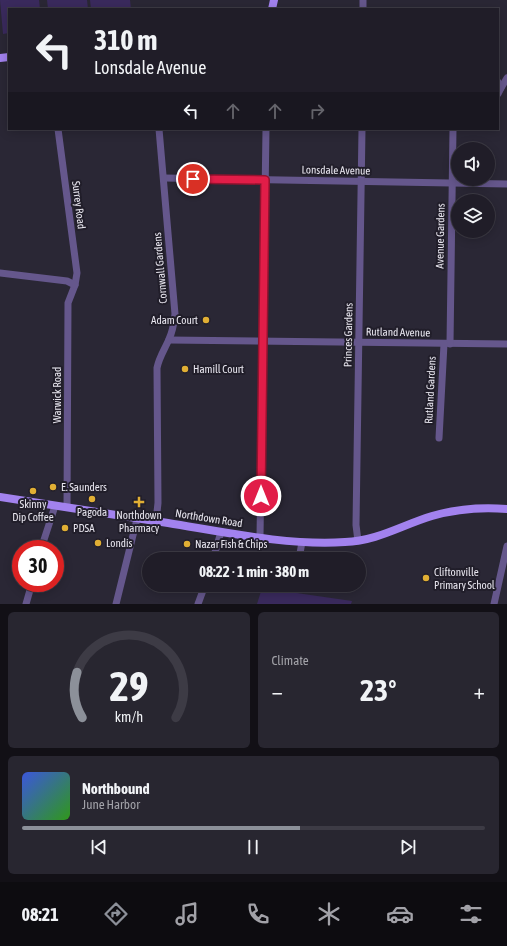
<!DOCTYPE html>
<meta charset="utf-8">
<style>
:root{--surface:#201d28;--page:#282630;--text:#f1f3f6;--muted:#a2a2a8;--line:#3d3b45;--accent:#8c9099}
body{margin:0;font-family:"Asap Condensed",sans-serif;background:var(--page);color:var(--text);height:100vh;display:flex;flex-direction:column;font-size:15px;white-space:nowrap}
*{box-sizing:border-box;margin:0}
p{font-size:13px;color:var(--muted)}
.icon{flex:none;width:22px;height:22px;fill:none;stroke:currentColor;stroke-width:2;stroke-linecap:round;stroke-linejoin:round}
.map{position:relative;height:604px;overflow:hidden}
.sheet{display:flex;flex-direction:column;gap:8px;padding:8px;background:#121016;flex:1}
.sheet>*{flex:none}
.hud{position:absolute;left:8px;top:8px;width:491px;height:122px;border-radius:0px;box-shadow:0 2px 10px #0003,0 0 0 1px var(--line);background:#201d28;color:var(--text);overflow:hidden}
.controls{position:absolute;left:451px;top:142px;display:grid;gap:8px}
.controls a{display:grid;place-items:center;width:44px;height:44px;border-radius:50%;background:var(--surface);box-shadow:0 2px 10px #0003,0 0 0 1px var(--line);font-size:20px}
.speed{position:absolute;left:12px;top:540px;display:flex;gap:8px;font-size:20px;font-weight:700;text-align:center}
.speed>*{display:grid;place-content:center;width:52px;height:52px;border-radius:50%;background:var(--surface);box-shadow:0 2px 10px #0003,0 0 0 1px var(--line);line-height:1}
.speed .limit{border:6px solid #d22;background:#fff;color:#111}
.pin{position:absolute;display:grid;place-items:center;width:34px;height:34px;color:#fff;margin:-17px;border:2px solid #fff;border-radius:50%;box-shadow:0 1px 4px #0007}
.me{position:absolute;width:44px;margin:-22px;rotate:0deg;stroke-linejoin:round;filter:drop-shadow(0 0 3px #0008)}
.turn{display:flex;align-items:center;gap:14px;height:84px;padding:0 20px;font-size:18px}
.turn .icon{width:52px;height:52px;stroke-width:2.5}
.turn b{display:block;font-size:28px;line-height:34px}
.lanes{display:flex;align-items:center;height:38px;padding:0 20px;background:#0003;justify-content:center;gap:20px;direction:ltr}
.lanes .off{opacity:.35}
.big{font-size:30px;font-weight:700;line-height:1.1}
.sheet .tile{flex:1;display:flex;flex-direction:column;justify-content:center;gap:6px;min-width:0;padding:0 14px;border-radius:6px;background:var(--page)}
.sheet .dial{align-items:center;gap:0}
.dial svg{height:104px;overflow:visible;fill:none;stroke:var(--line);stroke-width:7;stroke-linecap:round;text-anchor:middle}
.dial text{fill:var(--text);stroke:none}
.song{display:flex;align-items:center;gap:12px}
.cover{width:48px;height:48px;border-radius:6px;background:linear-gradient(135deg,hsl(230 70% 55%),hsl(110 70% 35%))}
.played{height:4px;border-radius:2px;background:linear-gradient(90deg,var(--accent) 60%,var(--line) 60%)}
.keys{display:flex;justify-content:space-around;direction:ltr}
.heat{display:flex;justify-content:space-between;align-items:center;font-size:22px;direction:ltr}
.sheet .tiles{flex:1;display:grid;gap:8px;grid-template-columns:1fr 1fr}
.tile:last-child{grid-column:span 2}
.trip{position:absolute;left:142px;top:552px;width:224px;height:40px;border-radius:20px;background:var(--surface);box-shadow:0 2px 10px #0003,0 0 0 1px var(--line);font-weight:700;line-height:40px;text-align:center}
.menu{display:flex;height:64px;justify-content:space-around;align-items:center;background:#0d0c10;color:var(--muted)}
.menu .icon{width:28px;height:28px}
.menu .selected{color:var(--accent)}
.menu b{font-size:18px;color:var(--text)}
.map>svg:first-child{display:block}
.green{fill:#3a2a5d}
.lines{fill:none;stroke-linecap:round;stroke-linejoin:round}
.minor{stroke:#65578c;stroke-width:7}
.major{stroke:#a282ee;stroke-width:8}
.route-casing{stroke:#92132f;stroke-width:10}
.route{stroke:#e11d48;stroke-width:7}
.poi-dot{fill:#e1af34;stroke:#211e2a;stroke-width:1.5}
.labels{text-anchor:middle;stroke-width:4;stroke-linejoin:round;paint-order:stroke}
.street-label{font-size:11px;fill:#e8e6ef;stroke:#211e2a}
.poi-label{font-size:11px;fill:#e8e6ef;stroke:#211e2a;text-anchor:start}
</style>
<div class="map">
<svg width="507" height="604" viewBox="0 0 507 604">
<rect width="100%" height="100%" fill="#2a2735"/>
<g class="green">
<polygon points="0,0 39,0 40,9 9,9 9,33 3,34"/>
<polygon points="47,0 87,0 88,9 48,9"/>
<polygon points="90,0 130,0 131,9 91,9"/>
<polygon points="262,588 269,589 352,601 351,604 257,604"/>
</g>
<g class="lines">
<g class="minor">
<polyline points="363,9 363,0"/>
<polyline points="498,82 501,88 498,94"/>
<polyline points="501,88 507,78"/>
<polyline points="58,129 77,273 75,285 68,303 67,507"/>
<polyline points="164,178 507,184"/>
<polyline points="0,273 67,281 75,285"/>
<polyline points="169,340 507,344"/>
<polyline points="450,344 453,129"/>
<polyline points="439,438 444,344"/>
<path d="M156 521 158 503 157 368C159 357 165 349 169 339 173 331 174 323 175 314L159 129"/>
<polyline points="260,537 266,129"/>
<polyline points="358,541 356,525 362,129"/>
<polyline points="41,549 55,506"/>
<polyline points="213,559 221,532"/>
<polyline points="299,559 302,542"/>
<polyline points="26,604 32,583"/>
<polyline points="116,604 137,519"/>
<polyline points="198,604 205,585"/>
<polyline points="494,604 507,546"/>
</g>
<g class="major">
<polyline points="272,9 274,0"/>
<polyline points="0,58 9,57"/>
<path d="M0 497C56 506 112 514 168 523 224 532 289 546 345 542 377 541 402 525 432 516 456 509 482 507 507 509"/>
</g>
</g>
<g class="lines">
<defs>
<polyline id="route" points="193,179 265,180 261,496"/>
</defs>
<use href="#route" class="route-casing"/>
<use href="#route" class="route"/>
</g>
<g class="poi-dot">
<circle cx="206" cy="320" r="4"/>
<circle cx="185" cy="369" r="4"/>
<circle cx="53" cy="487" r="4"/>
<circle cx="33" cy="491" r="4"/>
<circle cx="92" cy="499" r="4"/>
<path d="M137 496h4v4h4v4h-4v4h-4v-4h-4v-4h4z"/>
<circle cx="65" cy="528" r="4"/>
<circle cx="98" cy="543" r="4"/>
<circle cx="187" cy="544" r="4"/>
<circle cx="426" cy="578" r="4"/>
</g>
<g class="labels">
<g class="street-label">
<text transform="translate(336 170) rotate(1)" y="4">Lonsdale Avenue</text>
<text transform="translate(79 205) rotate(83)" y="4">Surrey Road</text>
<text transform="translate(440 236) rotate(-89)" y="4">Avenue Gardens</text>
<text transform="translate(160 268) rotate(-95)" y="4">Cornwall Gardens</text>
<text transform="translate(398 332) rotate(1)" y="4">Rutland Avenue</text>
<text transform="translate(348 335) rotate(-89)" y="4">Princes Gardens</text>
<text transform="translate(430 390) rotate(-87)" y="4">Rutland Gardens</text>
<text transform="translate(57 395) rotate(-90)" y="4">Warwick Road</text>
<text transform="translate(209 518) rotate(9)" y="4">Northdown Road</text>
</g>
<g class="poi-label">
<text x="198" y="324" text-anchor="end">Adam Court</text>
<text x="193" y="373">Hamill Court</text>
<text x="61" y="491">E. Saunders</text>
<text x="33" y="508" text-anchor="middle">Skinny<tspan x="33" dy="13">Dip Coffee</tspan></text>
<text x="92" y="516" text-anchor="middle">Pagoda</text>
<text x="139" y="519" text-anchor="middle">Northdown<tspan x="139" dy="13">Pharmacy</tspan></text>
<text x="73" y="532">PDSA</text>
<text x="106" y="547">Londis</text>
<text x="195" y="548">Nazar Fish &amp; Chips</text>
<text x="434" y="576">Cliftonville<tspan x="434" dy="13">Primary School</tspan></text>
</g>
</g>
</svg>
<div class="controls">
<a><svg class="icon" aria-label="sound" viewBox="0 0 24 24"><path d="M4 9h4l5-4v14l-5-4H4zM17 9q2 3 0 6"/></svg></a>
<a><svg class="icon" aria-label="layers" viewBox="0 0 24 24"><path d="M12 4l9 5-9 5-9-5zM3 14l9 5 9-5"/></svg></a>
</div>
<div class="speed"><div class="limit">30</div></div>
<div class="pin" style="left:193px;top:179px;background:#d93025"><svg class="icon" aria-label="arrive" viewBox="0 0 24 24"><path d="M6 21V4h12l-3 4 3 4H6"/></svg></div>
<svg class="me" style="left:261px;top:496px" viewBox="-20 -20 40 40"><circle r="17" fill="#e11d48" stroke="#fff" stroke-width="3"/><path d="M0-11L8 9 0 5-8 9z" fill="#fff"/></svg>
<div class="trip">08:22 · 1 min · 380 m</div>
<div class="hud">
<div class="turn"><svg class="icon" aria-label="left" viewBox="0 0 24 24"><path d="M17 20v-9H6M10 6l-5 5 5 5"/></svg><div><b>310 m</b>Lonsdale Avenue</div></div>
<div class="lanes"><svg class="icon" aria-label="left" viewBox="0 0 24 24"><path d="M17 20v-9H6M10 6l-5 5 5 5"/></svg><svg class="icon off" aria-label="ahead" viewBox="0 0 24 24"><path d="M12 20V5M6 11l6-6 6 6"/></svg><svg class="icon off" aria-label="ahead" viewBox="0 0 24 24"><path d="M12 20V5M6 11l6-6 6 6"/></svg><svg class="icon off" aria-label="right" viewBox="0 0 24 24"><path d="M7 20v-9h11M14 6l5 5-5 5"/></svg></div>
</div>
</div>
<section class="sheet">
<div class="tiles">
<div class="tile dial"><svg viewBox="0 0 100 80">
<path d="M14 69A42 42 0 1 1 86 69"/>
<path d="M14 69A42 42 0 0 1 10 34" stroke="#8c9099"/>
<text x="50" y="56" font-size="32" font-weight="700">29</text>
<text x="50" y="72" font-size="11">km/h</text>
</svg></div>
<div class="tile"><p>Climate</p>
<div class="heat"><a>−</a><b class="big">23°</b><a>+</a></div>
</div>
<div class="tile">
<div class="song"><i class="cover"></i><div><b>Northbound</b><p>June Harbor</p></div></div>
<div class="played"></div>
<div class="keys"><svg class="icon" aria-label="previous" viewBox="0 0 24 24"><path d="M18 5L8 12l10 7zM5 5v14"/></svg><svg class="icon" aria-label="pause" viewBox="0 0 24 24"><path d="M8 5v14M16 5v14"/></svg><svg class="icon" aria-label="next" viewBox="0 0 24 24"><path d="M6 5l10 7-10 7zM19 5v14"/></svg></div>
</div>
</div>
</section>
<nav class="menu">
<b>08:21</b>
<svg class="icon selected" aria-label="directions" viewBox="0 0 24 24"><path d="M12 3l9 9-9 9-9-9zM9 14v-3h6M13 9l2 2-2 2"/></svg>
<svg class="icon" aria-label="music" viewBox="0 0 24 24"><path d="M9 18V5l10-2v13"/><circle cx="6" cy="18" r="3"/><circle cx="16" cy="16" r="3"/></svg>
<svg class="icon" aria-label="phone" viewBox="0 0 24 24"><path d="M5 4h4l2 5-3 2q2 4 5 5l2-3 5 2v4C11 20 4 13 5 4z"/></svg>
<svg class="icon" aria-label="climate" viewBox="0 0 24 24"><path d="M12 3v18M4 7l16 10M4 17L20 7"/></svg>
<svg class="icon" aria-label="car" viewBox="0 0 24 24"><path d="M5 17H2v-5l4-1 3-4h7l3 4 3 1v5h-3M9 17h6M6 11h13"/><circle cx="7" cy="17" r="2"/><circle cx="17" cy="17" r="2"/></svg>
<svg class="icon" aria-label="filters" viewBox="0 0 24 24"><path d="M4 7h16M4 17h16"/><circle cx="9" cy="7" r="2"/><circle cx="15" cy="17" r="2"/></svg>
</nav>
